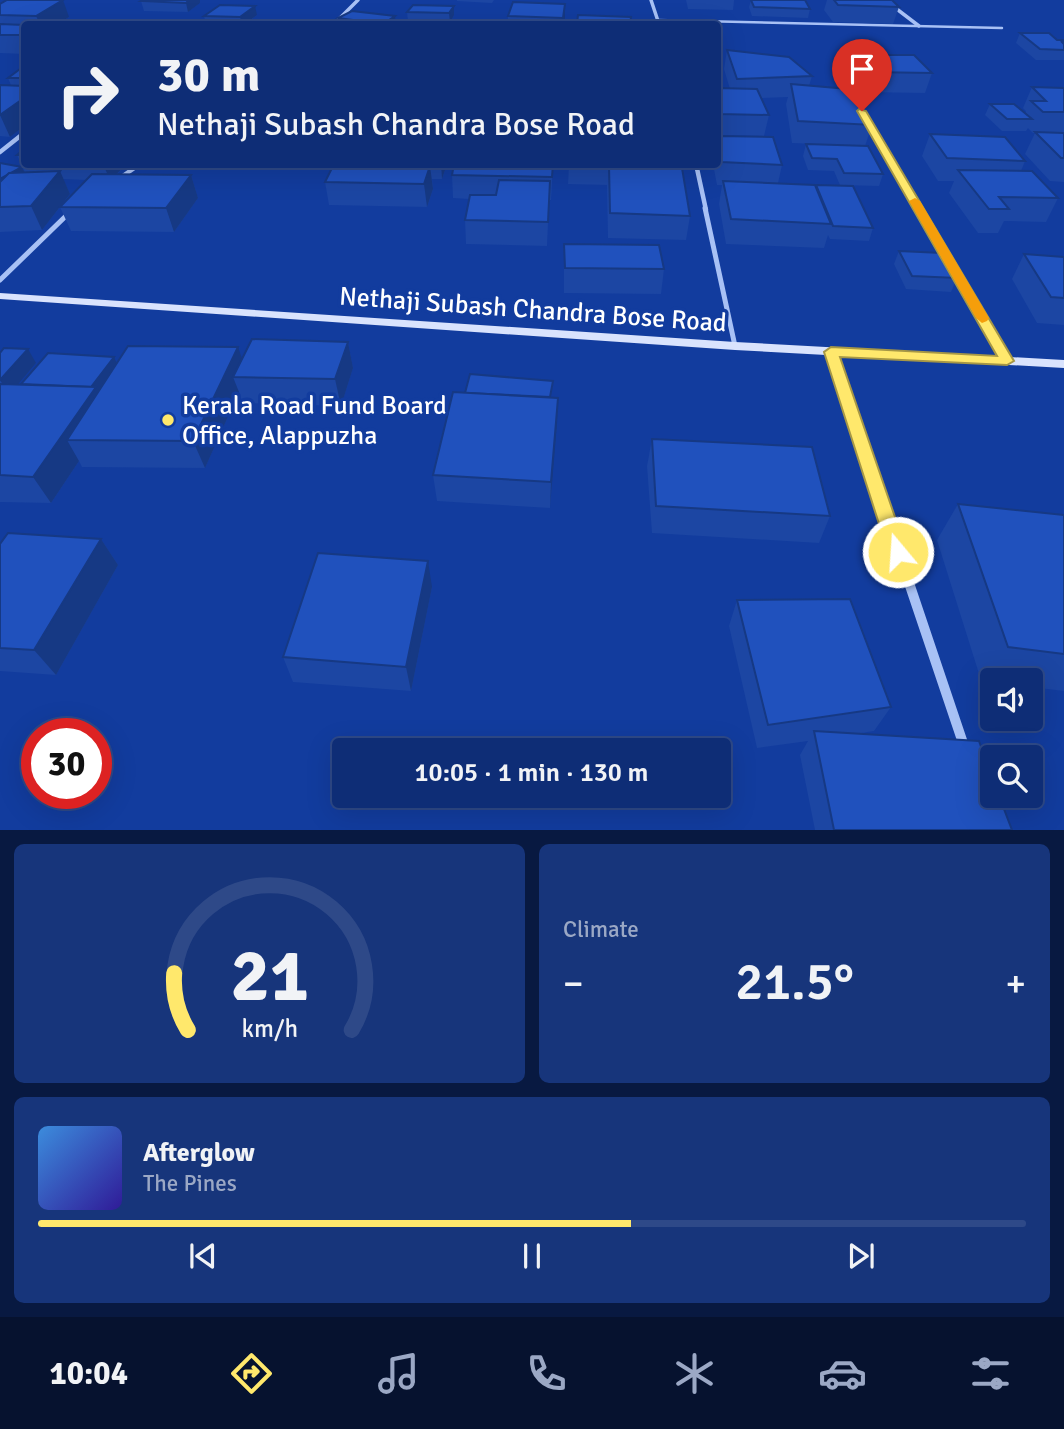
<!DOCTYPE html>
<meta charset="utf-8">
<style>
:root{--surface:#0e2d76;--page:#17357b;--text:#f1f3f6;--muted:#9ba8c5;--line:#2e4988;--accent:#ffe86c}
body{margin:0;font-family:Signika,sans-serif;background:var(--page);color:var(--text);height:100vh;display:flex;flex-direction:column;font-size:26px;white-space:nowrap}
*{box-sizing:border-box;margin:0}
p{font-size:23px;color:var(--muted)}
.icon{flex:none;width:38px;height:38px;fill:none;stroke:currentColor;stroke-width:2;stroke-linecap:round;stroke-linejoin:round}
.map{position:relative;height:830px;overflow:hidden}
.side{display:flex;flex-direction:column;gap:14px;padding:14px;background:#081941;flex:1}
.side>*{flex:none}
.top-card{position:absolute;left:21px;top:21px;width:700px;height:147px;border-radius:7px;box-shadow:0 7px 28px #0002,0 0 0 2px var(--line);background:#0e2d76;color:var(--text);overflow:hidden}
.controls{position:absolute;left:980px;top:668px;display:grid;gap:14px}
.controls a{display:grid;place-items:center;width:63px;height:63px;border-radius:7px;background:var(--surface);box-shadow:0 7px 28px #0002,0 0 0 2px var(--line);font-size:35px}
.speed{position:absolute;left:21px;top:718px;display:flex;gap:14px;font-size:35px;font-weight:700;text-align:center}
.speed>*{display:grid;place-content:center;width:91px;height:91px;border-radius:50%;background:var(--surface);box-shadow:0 7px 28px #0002,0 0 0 2px var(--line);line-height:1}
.speed .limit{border:10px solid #d22;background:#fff;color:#111}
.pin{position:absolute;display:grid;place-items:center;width:60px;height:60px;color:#fff;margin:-72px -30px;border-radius:50% 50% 50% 0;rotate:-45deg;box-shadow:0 0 7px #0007}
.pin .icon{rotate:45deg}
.me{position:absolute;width:77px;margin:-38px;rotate:342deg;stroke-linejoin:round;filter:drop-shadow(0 0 5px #0008)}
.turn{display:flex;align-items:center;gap:24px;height:147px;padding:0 21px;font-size:32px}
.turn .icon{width:91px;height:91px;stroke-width:2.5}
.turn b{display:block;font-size:49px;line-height:60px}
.big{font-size:52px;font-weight:600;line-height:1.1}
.side .widget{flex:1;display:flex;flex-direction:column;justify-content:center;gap:10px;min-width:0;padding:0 24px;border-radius:10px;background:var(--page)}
.side .dial{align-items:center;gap:0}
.dial svg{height:182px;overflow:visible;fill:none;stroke:var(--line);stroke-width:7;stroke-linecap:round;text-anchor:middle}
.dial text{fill:var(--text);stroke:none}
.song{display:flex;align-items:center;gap:21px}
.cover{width:84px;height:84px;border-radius:10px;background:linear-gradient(135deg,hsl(210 70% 55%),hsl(250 70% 35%))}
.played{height:7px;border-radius:4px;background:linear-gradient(90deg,var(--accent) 60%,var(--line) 60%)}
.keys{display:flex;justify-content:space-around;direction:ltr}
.heat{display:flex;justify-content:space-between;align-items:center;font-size:38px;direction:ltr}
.side .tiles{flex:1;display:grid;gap:14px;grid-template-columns:1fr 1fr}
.widget:last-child{grid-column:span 2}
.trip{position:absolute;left:332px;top:738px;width:399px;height:70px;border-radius:7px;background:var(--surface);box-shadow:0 7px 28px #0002,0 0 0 2px var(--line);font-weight:600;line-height:70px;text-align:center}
.menu{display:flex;height:112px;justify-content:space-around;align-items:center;background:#06122f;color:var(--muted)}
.menu .icon{width:49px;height:49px}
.menu .active{color:var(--accent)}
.menu b{font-size:32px;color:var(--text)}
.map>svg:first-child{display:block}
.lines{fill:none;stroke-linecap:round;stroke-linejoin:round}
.lane-far2{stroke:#a8c1f5;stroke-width:2.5}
.lane-far1{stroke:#a8c1f5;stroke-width:3.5}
.lane{stroke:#a8c1f5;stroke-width:4.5}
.street-far4{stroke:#a8c1f5;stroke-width:3.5}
.street-far3{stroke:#a8c1f5;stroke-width:4.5}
.street-far2{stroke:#a8c1f5;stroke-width:5}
.street-far1{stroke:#a8c1f5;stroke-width:7}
.street{stroke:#a8c1f5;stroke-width:10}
.secondary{fill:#d9e3fd;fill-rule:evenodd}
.wall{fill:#1c46a3;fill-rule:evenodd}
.shaded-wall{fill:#163984}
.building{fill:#2051bd;stroke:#163984;stroke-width:2}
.route{fill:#ffe86c;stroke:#a69746;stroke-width:2}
.slow{fill:#f59e0b}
.poi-dot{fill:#ffe86c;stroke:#123c9e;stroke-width:2.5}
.labels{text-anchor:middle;stroke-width:7;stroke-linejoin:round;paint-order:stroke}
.street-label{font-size:26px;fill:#fff;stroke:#123c9e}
.poi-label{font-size:26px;fill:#fff;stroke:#123c9e;text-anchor:start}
</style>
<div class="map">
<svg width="1064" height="831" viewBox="0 0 1064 831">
<rect width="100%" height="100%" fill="#123c9e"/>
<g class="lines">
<polyline class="lane-far2" points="657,20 1002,28"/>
<polyline class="lane-far1" points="868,121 919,210"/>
<polyline class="lane" points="918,208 1007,361"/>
<g class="street-far4">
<polyline points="651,0 659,24"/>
<polyline points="885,0 919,26"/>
<polyline points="334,24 358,0"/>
</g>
<g class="street-far3">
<polyline points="0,152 24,133"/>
<polyline points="696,164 706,210"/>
<polyline points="120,178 140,164"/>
</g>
<g class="street-far2">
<polyline points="705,208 735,346"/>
<polyline points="0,280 70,212"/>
<polyline points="831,352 835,365"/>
</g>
<polyline class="street-far1" points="835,363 904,567"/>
<polyline class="street" points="903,565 965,749"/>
<polygon class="secondary" points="0,293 735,342 1064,360 1064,368 735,350 0,299"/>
</g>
<g class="wall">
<polygon points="457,0 494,0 492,3 457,1"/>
<polygon points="686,0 734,0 734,1 733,10 688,9"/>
<polygon points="751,0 805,0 810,9 808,18 752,16 749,7"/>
<polygon points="827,0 892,0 899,7 893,24 833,22 824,10"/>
<polygon points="141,1 200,3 188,12 144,11"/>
<polygon points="0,4 69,17 58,24 24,24 24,54 0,53"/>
<polygon points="565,4 564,24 508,24 508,16"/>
<polygon points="454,6 454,15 450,23 408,21 407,12"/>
<polygon points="257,15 246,24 206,24 204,16"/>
<polygon points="338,18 396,24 339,24"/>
<polygon points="1020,33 1057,40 1064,40 1064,60 1036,60 1016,43"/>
<polygon points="727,50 812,76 809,86 872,125 865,146 792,143 786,104 788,97 761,98 769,115 764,136 718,135 718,88 730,89 724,69"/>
<polygon points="853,55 932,73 925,93 862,92 848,74"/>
<polygon points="24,66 24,126 10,137 0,136 0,85 11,85 8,78"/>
<polygon points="1032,87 1064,88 1064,182 1050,181 1025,154 1035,133 1033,133 1028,128 1026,131 1002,131 985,115 990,104 1025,114 1026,111 1023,108"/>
<polygon points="930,134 1025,161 1021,171 1058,198 1046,222 1004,221 998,233 978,233 949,193 954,181 938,181 922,156"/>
<polygon points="718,136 782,165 778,183 873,228 869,241 830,239 828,235 824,248 726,244 719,204 722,185 717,185 713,164 718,164"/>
<polygon points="806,144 883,174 879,186 840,185 834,171 808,170 803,156"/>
<path d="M24 149V164H127L117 174 191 175 198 198 174 232 71 231 60 207 42 230 0 232V163L22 167 25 172 17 155ZM63 179 86 180 61 206 70 194Z"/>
<polygon points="334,164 447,164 442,179 432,179 433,189 427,207 329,205 325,182"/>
<polygon points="454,164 553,164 551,200 549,200 547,246 466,244 465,220 469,199 453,198 452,175"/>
<polygon points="569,164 664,164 664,168 690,216 686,240 608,238 607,185 568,184"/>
<polygon points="564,244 664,269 661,294 564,293"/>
<polygon points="899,251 957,278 951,292 906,289 894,264"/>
<polygon points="1024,254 1064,257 1064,325 1037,323 1012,279"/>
<polygon points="348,342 353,368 341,406 242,403 239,392 205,468 82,467 79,461 51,503 0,502 0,353 36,363 17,385 21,385 117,363 242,359"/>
<polygon points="552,397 558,398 557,424 550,508 437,501 433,475"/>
<polygon points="652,439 830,516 819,543 652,533 647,466"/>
<polygon points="958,504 1064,515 1064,691 1031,687 1031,681 992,681 992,682 981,680 937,540"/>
<polygon points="101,539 118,565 56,675 0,671 0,544"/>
<polygon points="432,587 411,691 293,682 283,657"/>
<polygon points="737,600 891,707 874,731 855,734 1012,830 815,830 800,755 808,741 757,748 729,626"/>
</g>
<g class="shaded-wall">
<polygon points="63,0 69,17 58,24 40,24 36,16"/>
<polygon points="189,0 200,0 200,3 188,12 186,3"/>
<polygon points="565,4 565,21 564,24 563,24"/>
<polygon points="255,6 257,15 245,24 242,24 240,17"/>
<polygon points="454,6 454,15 450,23 449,13"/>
<polygon points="395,16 396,24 383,24"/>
<polygon points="24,98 24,126 10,137 0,115"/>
<polygon points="103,164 127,164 110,180"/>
<polygon points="441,164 447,164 442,179"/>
<polygon points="430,166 433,189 427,207 424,184"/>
<polygon points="22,167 28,179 0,194 0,179"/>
<polygon points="60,171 70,194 42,230 31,206"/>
<polygon points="191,175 198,198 174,232 166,208"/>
<polygon points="348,342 353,368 341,406 335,379"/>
<polygon points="238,347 247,373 233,377 239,392 205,468 193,441"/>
<polygon points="28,349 36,363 9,395 0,380"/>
<polygon points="114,357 121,372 67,440 79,461 51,503 33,477 90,389"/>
<polygon points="558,398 557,424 550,508 551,482"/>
<polygon points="101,539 118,565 56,675 34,650"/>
<polygon points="428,561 432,587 411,691 406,667"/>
</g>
<g class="building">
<polygon points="7,0 63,0 36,16 0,15 0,4"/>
<polygon points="143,0 189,0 186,3 141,1"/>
<polygon points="751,0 805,0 810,9 754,7"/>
<polygon points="834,0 892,0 899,7 838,5"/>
<polygon points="513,2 565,4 563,18 508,16"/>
<polygon points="220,5 255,6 240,17 204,16"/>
<polygon points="413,5 454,6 449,13 407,12"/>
<polygon points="352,11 395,16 383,24 338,18"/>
<polygon points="578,15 631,17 630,24 577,24"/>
<polygon points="220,21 246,24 213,24"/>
<polygon points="0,24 24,25 24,35 0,35"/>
<polygon points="1020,33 1049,33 1057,40 1064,40 1064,43 1061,41 1064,44 1064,50 1040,49"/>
<polygon points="727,50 789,57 812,76 737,79"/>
<polygon points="853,55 914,55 932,73 867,72"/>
<polygon points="24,66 24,78 8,78"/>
<polygon points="791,84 848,89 872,125 798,121"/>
<polygon points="0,85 24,86 24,98 0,115"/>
<polygon points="1032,87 1064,88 1064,112 1043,112 1031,101 1046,101"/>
<polygon points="718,88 757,89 769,115 719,114 718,111"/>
<polygon points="990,104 1014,104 1032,119 1007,119"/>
<polygon points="1035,132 1064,133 1064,158 1061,158"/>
<polygon points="930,134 1005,137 1025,161 947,158"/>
<polygon points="718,136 773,137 782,165 721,162 718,147"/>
<polygon points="806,144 868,146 883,174 844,173 837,159 812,158"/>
<polygon points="24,149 24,155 17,155"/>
<polygon points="0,163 22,167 0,179"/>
<polygon points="334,164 363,164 430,166 424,184 325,182"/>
<polygon points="454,164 553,164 552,177 452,175"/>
<polygon points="609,166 682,168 690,216 610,213"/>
<polygon points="958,170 1032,171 1058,198 999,197 1009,209 989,209"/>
<polygon points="60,171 31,206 0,207 0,182 9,173"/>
<polygon points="92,174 191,175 166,208 60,207"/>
<polygon points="499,180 550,181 548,222 465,220 470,195 496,195"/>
<polygon points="723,181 815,185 831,224 731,219"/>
<polygon points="816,185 853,186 873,228 833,226"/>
<polygon points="564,244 659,245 664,269 565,268"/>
<polygon points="899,251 942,253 957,278 912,276"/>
<polygon points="1024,254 1064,257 1064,298 1051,297"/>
<polygon points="252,339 348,342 335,379 233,377"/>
<polygon points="128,346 238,347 193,441 67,440"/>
<polygon points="4,348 28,349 0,380 0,353"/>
<polygon points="48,353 114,357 91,387 21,384"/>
<polygon points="470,374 553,381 550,397 465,393"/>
<polygon points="0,384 96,387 33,477 0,475"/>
<polygon points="453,392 558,398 551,482 433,475"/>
<polygon points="652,439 812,447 830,516 656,506"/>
<polygon points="958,504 1064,515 1064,654 1008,647"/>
<polygon points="8,533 101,539 34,650 0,648 0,544"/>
<polygon points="318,553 428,561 406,667 283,657"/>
<polygon points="850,599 891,707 768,725 737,600"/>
<polygon points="814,731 979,741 992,777 992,796 999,796 1012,830 834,830"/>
</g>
<polygon class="route" points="859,109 866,111 1014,361 1007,365 840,357 907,552 904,558 898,560 891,558 888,552 824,352 831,347 997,356 857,111"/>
<polygon class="slow" points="915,198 920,201 989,318 987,321 982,323 976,318 909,201"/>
<circle class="poi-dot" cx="168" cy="420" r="7"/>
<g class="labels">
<g class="street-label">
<text transform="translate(533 309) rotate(4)" y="9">Nethaji Subash Chandra Bose Road</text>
</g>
<g class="poi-label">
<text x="182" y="414">Kerala Road Fund Board<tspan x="182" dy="30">Office, Alappuzha</tspan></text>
</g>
</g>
</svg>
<div class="controls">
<a><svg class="icon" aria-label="sound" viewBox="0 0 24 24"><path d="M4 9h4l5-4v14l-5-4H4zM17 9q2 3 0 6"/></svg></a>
<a><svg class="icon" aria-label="search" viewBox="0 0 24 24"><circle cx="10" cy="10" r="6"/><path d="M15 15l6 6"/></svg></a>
</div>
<div class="speed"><div class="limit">30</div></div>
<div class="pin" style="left:862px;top:111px;background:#d93025"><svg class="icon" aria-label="arrive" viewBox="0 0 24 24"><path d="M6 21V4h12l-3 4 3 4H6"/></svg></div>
<svg class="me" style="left:898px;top:552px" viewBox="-20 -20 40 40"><circle r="17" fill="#ffe86c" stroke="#fff" stroke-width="3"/><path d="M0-11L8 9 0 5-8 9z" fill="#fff"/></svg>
<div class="trip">10:05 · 1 min · 130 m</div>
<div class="top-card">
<div class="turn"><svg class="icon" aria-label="right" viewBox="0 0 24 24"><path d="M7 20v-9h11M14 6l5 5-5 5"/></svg><div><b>30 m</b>Nethaji Subash Chandra Bose Road</div></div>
</div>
</div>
<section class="side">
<div class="tiles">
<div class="widget dial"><svg viewBox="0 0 100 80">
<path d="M14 69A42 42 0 1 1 86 69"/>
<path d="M14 69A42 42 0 0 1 8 44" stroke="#ffe86c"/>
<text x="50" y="56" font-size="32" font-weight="700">21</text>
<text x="50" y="72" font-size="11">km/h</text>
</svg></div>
<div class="widget"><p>Climate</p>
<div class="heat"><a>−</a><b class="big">21.5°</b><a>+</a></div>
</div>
<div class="widget">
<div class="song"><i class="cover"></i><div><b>Afterglow</b><p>The Pines</p></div></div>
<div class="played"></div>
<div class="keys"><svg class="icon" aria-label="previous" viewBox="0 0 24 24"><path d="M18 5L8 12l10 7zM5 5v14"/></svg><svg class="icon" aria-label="pause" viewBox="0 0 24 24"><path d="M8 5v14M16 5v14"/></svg><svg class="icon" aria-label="next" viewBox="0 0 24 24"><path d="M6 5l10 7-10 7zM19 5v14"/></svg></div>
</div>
</div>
</section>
<nav class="menu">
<b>10:04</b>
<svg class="icon active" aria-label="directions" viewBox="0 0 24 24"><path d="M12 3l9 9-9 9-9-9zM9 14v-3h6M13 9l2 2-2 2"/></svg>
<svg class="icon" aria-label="music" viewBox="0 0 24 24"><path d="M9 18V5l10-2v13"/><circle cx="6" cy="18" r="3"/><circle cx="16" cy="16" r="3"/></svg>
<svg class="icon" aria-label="phone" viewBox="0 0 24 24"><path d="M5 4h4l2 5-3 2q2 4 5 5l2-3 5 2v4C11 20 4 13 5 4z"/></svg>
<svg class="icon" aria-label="climate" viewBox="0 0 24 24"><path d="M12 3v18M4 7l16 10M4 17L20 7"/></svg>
<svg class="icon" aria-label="car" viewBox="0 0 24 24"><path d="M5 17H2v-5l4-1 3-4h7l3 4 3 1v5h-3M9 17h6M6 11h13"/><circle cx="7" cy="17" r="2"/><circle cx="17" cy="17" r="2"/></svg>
<svg class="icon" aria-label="filters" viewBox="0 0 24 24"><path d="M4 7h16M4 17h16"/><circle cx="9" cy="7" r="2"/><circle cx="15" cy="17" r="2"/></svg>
</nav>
